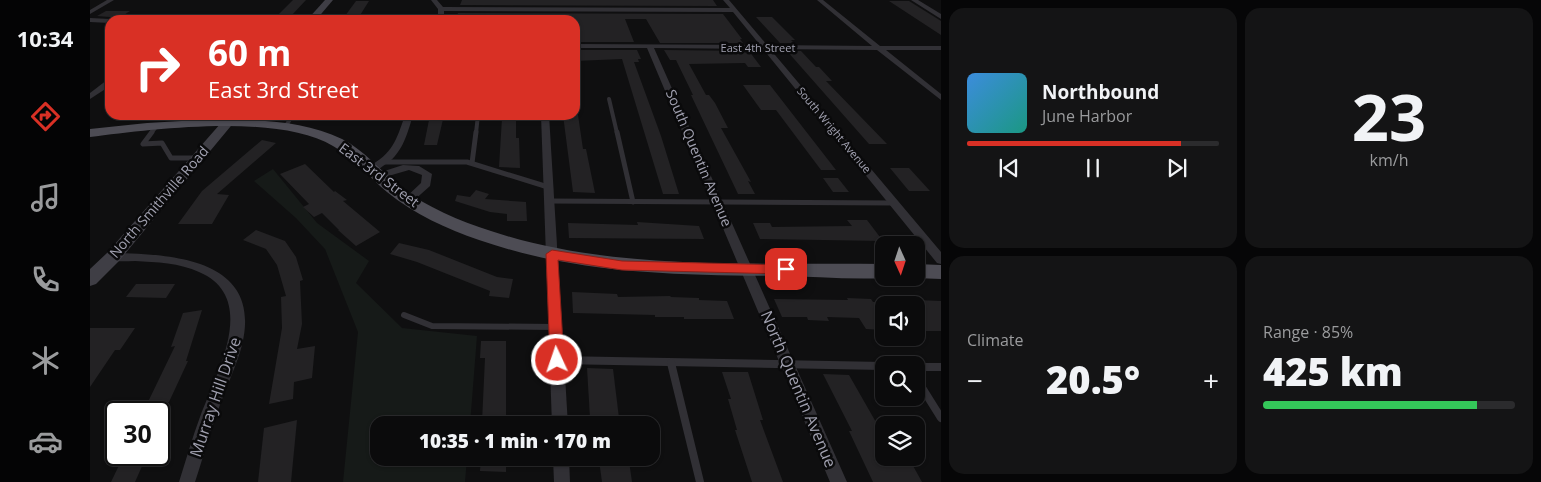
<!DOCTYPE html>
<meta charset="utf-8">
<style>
:root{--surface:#0b0b0c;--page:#141415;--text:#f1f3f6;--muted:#9a9b9d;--line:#2b2b2d;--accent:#d93025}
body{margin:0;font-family:"Open Sans",sans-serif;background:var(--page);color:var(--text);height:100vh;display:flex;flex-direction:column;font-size:19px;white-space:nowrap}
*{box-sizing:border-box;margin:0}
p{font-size:16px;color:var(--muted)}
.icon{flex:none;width:28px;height:28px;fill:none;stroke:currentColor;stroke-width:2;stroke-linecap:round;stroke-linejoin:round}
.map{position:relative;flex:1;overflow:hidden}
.drawer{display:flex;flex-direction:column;gap:8px;padding:8px;background:#060607;width:600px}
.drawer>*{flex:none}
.banner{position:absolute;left:15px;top:15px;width:475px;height:105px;border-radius:15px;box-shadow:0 1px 4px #0004,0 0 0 1px var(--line);background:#d93025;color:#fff;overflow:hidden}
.needle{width:32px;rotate:177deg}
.tools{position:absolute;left:785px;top:236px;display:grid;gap:10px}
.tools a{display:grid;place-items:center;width:50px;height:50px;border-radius:10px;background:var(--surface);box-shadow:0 1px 4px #0004,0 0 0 1px var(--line);font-size:25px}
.speed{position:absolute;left:15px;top:401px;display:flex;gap:10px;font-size:25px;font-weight:700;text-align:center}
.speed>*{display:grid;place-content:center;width:65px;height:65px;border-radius:50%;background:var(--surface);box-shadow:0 1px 4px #0004,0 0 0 1px var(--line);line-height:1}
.speed .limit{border:2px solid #111;border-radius:8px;background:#fff;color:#111}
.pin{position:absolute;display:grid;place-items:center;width:42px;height:42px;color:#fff;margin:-21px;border-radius:10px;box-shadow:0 2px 8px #0006}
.me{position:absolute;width:55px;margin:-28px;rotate:357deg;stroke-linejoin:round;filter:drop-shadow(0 0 4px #0008)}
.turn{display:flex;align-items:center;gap:18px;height:105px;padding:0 20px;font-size:22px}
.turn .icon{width:65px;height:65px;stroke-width:2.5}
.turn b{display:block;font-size:35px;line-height:42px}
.big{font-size:38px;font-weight:800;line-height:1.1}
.drawer .tile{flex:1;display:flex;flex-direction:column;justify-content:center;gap:8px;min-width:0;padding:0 18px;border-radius:15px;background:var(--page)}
.drawer .dial{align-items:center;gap:0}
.dial b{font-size:65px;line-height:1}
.song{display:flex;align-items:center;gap:15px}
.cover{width:60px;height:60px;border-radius:8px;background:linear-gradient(135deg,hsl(210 70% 55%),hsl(170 70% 35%))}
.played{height:5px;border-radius:2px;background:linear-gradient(90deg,var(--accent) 85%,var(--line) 85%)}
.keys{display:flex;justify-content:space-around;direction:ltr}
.heat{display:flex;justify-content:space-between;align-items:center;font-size:28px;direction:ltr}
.charge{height:8px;border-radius:4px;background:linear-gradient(90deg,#34c759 85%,var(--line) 0)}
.drawer .tiles{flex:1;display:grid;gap:8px;grid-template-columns:repeat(2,1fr)}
.trip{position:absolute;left:280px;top:416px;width:290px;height:50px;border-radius:15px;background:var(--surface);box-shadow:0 1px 4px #0004,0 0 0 1px var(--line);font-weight:800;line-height:50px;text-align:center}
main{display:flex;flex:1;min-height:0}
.dock{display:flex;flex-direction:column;width:90px;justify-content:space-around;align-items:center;background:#040405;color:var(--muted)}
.dock .icon{width:35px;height:35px}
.dock .on{color:var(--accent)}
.dock b{font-size:22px;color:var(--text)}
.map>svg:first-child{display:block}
.green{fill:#161a18}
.building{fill:#232224}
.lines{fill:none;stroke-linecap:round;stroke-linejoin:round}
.lane-far3{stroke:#313035;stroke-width:4}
.lane-far2{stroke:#313035;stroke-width:5}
.lane-far1{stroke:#313035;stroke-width:6}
.lane{stroke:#313035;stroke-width:8}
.street{fill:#313035;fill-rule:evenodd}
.secondary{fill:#3f3e45;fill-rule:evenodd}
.primary{fill:#4d4c54;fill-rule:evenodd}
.route{fill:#d93025;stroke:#8d1f18}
.labels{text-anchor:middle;stroke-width:5;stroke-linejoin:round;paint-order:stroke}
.far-street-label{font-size:11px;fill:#a1a1b0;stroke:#0a0a0b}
.street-label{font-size:14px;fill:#a1a1b0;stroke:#0a0a0b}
.near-street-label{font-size:16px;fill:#a1a1b0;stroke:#0a0a0b}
</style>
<main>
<nav class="dock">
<b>10:34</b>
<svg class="icon on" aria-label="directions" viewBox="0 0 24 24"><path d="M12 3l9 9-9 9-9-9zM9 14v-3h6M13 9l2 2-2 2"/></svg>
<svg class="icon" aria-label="music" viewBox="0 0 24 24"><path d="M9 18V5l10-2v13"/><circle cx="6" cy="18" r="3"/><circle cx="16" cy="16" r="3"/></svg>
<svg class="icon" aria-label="phone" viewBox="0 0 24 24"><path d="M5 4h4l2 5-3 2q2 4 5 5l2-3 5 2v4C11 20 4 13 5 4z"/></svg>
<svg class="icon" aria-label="climate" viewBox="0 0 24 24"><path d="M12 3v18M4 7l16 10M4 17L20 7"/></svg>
<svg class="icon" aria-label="car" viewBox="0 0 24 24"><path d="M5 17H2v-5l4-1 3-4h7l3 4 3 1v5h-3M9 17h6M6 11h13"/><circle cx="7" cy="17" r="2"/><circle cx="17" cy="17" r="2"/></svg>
</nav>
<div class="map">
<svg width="851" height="482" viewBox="0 0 851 482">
<rect width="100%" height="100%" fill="#0f0f10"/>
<polygon class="green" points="183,169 227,223 279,261 266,283 312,328 387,336 380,425 289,425 289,458 377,458 375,482 253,482 268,332 235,249 206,218 164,181"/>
<g class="building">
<polygon points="203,0 216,0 201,16 187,16"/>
<polygon points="372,0 623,0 627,6 370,5"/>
<polygon points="266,1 279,1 267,20 252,20"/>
<polygon points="799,1 819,1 851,21 851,35"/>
<polygon points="16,11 40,11 26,20 20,17 7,16"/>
<polygon points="368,13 633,14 652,39 650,39 653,43 570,43 556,19 535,19 544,42 485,42 485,19 460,17 425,18 425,20 365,20"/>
<polygon points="666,17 682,17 705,40 701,40 704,43 690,43"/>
<polygon points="485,50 547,50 551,59 548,59 549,62 544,62 571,136 589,194 573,194 532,59 485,61"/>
<polygon points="574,50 659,51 671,67 658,67 655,63 599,64 616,95 619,95 625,103 638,128 631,128 661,182 658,181 665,194 648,194 601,95 603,95 586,60 580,60"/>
<polygon points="697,51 711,51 726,67 729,67 742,81 736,81 797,144 779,144"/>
<polygon points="653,85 680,85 746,170 731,170 686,110 671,110"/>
<polygon points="340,115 354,115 347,145 334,145"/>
<polygon points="416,115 426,115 426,138 429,138 430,168 409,167 412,118 416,118"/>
<polygon points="473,115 488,115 493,149 496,149 505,193 483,192"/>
<polygon points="172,140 186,143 127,194 139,195 122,224 88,224 112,191"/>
<polygon points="215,164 244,192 245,191 257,200 253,201 290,232 266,246 248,230 249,230 232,213 224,217 213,207 219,204 190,174"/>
<polygon points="800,168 819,168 840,191 819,191"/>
<polygon points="733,178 748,178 759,192 743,192"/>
<polygon points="386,190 399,194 395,199 436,202 437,221 417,221 417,214 400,212 365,201 367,195 380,197"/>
<polygon points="757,220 777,220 793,241 670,239 663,223 680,223 682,227 762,226"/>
<polygon points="547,222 609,226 614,239 479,238 478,223 548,225"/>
<polygon points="166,230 195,241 206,257 213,280 210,281 212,324 207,349 225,346 222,378 204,382 203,399 179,404 192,328 191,297 196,296 187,265 176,249 153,240"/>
<polygon points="309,243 339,250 407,277 423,279 419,298 399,296 400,291 327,262 300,254"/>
<polygon points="46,284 85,284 76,298 36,297"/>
<polygon points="482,292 527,294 528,297 580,296 581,297 609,298 609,300 637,301 644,319 594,319 594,317 565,317 565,315 483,313"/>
<polygon points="757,298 781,299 783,302 794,302 794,330 776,329 769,318 737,317 739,321 718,320 717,317 692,317 684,299 758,300"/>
<polygon points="826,300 851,301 851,331 833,331 826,322"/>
<polygon points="112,310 96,361 98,361 79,402 57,404 85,346 81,347 93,313"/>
<polygon points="0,328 45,328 30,350 25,350 0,387"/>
<polygon points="391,341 416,341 416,423 392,422 395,358 390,358"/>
<polygon points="497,368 523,369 529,418 500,418"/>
<polygon points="632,372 658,372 673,420 670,420 693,482 662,482 645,430 647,430 638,399 641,399"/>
<polygon points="733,374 759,375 791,431 794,431 794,464 822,464 832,482 783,482 759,431 762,431"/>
<polygon points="207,420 201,482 168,482 174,428"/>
<polygon points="34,455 57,455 45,482 21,482"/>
<polygon points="391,458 416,458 416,472 390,471"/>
<polygon points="509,460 539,461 542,482 512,482"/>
</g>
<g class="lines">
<g class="lane-far3">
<polyline points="519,99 527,133"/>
<polyline points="195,127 203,115"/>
<polyline points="61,133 66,127"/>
<polyline points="386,133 388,115"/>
</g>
<g class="lane-far2">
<polyline points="62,132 53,144 72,143 81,158 107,158"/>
<polyline points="527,132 543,202"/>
<polyline points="295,162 377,162 458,187"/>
<polyline points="382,163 386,132"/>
<polyline points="458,201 804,203"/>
</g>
<polyline class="lane-far1" points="314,315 342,326 465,327"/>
<g class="lane">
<polyline points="468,360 794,366"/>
<polyline points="581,363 610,482"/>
<polyline points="826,367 851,367"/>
<polyline points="826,378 851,418"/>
</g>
<g class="street">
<polygon points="17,0 24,0 0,14 0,10"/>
<polygon points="341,0 347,0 353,7 640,8 633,0 639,0 677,45 782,46 727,0 733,0 790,46 851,46 851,50 796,50 851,94 851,100 787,50 680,49 851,252 851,264 847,263 673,49 564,48 757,482 740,482 557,48 485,48 485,44 670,45 643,12 354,11 354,20 348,20 348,9"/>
<polygon points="821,0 828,0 851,14 851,19"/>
<polygon points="0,18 20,19 22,20 20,20 20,23 0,22"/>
<polygon points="17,80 20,80 20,86 0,99 0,93"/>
<path d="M315 115H323C317 135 312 155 293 166 288 170 284 172 278 171V167C303 153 306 141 315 115Z"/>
<polygon points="451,115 459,115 478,425 462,425"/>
<polygon points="313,165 329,166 342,174 340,186 322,202 318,203 313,200 331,183 332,175 319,170 288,179 283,176 285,174"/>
<path d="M23 253C83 254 173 259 152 345 147 364 138 383 131 402 121 428 114 455 105 482H89C96 460 102 438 110 417 126 374 170 298 109 272 90 263 66 262 45 261 37 261 27 262 19 260L17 257Z"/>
<polygon points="463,458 479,458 480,482 464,482"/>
</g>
<g class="secondary">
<polygon points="235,0 243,0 226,20 217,20"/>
<polygon points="138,115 150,115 29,261 6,284 0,286 0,269 17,253"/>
</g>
<g class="primary">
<path d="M126 119C168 120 213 120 252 139 274 150 291 171 310 187 337 207 369 221 401 231 524 272 665 262 794 264L795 278C760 280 722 276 687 276 584 275 488 274 389 240 357 229 324 214 297 192 279 177 264 158 243 146 187 113 64 129 0 137V129L57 123Z"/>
<polygon points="826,264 851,265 851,279 825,278"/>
</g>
</g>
<polygon class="route" points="462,250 532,261 696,265 702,269 696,274 532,270 468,260 474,360 472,365 467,367 462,365 460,360 456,254"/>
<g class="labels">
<g class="far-street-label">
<text x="668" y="52">East 4th Street</text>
<text transform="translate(744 130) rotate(50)" y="4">South Wright Avenue</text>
</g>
<g class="street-label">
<text transform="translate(609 158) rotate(67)" y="5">South Quentin Avenue</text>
<text transform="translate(289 175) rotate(37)" y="5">East 3rd Street</text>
<text transform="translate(69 202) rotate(-49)" y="5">North Smithville Road</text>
</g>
<g class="near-street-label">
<text transform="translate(709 389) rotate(67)" y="6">North Quentin Avenue</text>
<text transform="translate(125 397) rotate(-71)" y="6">Murray Hill Drive</text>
</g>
</g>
</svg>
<div class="tools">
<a><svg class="needle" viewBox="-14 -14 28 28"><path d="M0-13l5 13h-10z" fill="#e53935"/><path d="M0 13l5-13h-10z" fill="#9a9b9d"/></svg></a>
<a><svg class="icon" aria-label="sound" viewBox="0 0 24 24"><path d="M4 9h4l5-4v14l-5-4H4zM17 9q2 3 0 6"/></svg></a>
<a><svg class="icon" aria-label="search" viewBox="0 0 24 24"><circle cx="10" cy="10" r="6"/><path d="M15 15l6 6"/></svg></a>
<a><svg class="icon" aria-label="layers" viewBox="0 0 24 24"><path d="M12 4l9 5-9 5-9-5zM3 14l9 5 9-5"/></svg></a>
</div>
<div class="speed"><div class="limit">30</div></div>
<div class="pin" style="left:696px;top:269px;background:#d93025"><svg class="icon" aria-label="arrive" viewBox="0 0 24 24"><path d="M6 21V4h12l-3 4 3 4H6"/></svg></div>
<svg class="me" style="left:467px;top:360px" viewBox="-20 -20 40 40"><circle r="17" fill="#d93025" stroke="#fff" stroke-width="3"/><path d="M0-11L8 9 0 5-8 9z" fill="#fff"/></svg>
<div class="trip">10:35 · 1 min · 170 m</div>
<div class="banner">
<div class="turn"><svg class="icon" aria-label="right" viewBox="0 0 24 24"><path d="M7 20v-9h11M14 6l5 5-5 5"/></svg><div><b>60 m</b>East 3rd Street</div></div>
</div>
</div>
<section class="drawer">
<div class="tiles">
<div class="tile">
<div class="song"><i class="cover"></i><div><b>Northbound</b><p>June Harbor</p></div></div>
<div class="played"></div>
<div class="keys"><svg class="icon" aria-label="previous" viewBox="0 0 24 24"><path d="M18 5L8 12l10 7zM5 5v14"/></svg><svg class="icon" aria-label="pause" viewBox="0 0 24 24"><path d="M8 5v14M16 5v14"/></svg><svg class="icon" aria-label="next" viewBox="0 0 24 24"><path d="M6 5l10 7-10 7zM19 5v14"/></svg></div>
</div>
<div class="tile dial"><b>23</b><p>km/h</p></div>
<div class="tile"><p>Climate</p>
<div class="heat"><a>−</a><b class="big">20.5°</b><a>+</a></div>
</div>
<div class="tile"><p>Range · 85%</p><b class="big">425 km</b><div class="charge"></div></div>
</div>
</section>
</main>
